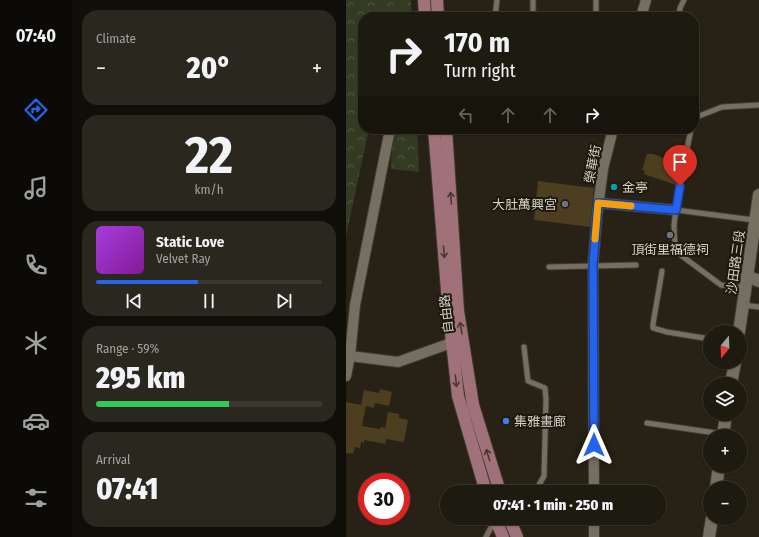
<!DOCTYPE html>
<meta charset="utf-8">
<style>
:root{--surface:#1d1a10;--page:#2a271e;--text:#f1f3f6;--muted:#a0a19f;--line:#3b3830;--accent:#2563eb}
body{margin:0;font-family:"Fira Sans Condensed","Noto Sans TC",sans-serif;background:var(--page);color:var(--text);height:100vh;display:flex;flex-direction:column;font-size:15px;white-space:nowrap}
*{box-sizing:border-box;margin:0}
p{font-size:13px;color:var(--muted)}
.icon{flex:none;width:22px;height:22px;fill:none;stroke:currentColor;stroke-width:2;stroke-linecap:round;stroke-linejoin:round}
.map{position:relative;flex:1;overflow:hidden}
.drawer{display:flex;flex-direction:column;gap:10px;padding:10px;background:#100e09;width:274px}
.drawer>*{flex:none}
.top-card{position:absolute;left:12px;top:12px;width:341px;height:122px;border-radius:16px;box-shadow:0 1px 3px #0004,0 0 0 1px var(--line);background:#1d1a10;color:var(--text);overflow:hidden}
.needle{width:26px;rotate:199deg}
.buttons{position:absolute;left:357px;top:325px;display:grid;gap:8px}
.buttons a{display:grid;place-items:center;width:44px;height:44px;border-radius:50%;background:var(--surface);box-shadow:0 1px 3px #0004,0 0 0 1px var(--line);font-size:20px}
.speed{position:absolute;left:12px;top:473px;display:flex;gap:8px;font-size:20px;font-weight:700;text-align:center}
.speed>*{display:grid;place-content:center;width:52px;height:52px;border-radius:50%;background:var(--surface);box-shadow:0 1px 3px #0004,0 0 0 1px var(--line);line-height:1}
.speed .limit{border:6px solid #d22;background:#fff;color:#111}
.pin{position:absolute;display:grid;place-items:center;width:34px;height:34px;color:#fff;margin:-41px -17px;border-radius:50% 50% 50% 0;rotate:-45deg;box-shadow:0 0 4px #0007}
.pin .icon{rotate:45deg}
.me{position:absolute;width:44px;margin:-22px;rotate:0deg;stroke-linejoin:round;filter:drop-shadow(0 0 3px #0008)}
.turn{display:flex;align-items:center;gap:14px;height:84px;padding:0 20px;font-size:18px}
.turn .icon{width:52px;height:52px;stroke-width:2.5}
.turn b{display:block;font-size:28px;line-height:34px}
.lanes{display:flex;align-items:center;height:38px;padding:0 20px;background:#0003;justify-content:center;gap:20px;direction:ltr}
.lanes .off{opacity:.35}
.big{font-size:30px;font-weight:800;line-height:1.1}
.drawer .card{flex:1;display:flex;flex-direction:column;justify-content:center;gap:6px;min-width:0;padding:0 14px;border-radius:16px;background:var(--page)}
.drawer .dial{align-items:center;gap:0}
.dial b{font-size:52px;line-height:1}
.song{display:flex;align-items:center;gap:12px}
.cover{width:48px;height:48px;border-radius:6px;background:linear-gradient(135deg,hsl(280 70% 55%),hsl(290 70% 35%))}
.played{height:4px;border-radius:2px;background:linear-gradient(90deg,var(--accent) 45%,var(--line) 45%)}
.keys{display:flex;justify-content:space-around;direction:ltr}
.heat{display:flex;justify-content:space-between;align-items:center;font-size:22px;direction:ltr}
.charge{height:6px;border-radius:3px;background:linear-gradient(90deg,#34c759 59%,var(--line) 0)}
.trip{position:absolute;left:94px;top:485px;width:226px;height:40px;border-radius:20px;background:var(--surface);box-shadow:0 1px 3px #0004,0 0 0 1px var(--line);font-weight:800;line-height:40px;text-align:center}
main{display:flex;flex:1;min-height:0}
.tabs{display:flex;flex-direction:column;width:72px;justify-content:space-around;align-items:center;background:#0c0a06;color:var(--muted)}
.tabs .icon{width:28px;height:28px}
.tabs .current{color:var(--accent)}
.tabs b{font-size:18px;color:var(--text)}
.map>svg:first-child{display:block}
.forest{fill:url(#forest-crowns)}
.building{fill:#4c3e1e}
.lines{fill:none;stroke-linecap:round;stroke-linejoin:round}
.service-casing{stroke:#403b32;stroke-width:7}
.minor-casing{stroke:#403b32;stroke-width:12}
.tertiary-casing{stroke:#403b32;stroke-width:14}
.primary-casing{stroke:#403b32;stroke-width:14}
.service{stroke:#756f61;stroke-width:5}
.minor{stroke:#756f61;stroke-width:10}
.tertiary{stroke:#756f61;stroke-width:12}
.primary{stroke:#a07178;stroke-width:12}
.oneway{stroke:#4b3732}
.route-casing{stroke:#184099;stroke-width:10}
.route{stroke:#2563eb;stroke-width:7}
.slow{stroke:#f59e0b;stroke-width:7}
.culture-dot{fill:#0f9aa8;stroke:#1d180c;stroke-width:1.5}
.worship-dot{fill:#6b7280;stroke:#1d180c;stroke-width:1.5}
.shop-dot{fill:#3f7fe0;stroke:#1d180c;stroke-width:1.5}
.labels{text-anchor:middle;stroke-width:4;stroke-linejoin:round;paint-order:stroke}
.street-label{font-size:13px;fill:#d6d2cb;stroke:#1d180c}
.poi-label{font-size:13px;fill:#d6d2cb;stroke:#1d180c;text-anchor:start}
</style>
<main>
<nav class="tabs">
<b>07:40</b>
<svg class="icon current" aria-label="directions" viewBox="0 0 24 24"><path d="M12 3l9 9-9 9-9-9zM9 14v-3h6M13 9l2 2-2 2"/></svg>
<svg class="icon" aria-label="music" viewBox="0 0 24 24"><path d="M9 18V5l10-2v13"/><circle cx="6" cy="18" r="3"/><circle cx="16" cy="16" r="3"/></svg>
<svg class="icon" aria-label="phone" viewBox="0 0 24 24"><path d="M5 4h4l2 5-3 2q2 4 5 5l2-3 5 2v4C11 20 4 13 5 4z"/></svg>
<svg class="icon" aria-label="climate" viewBox="0 0 24 24"><path d="M12 3v18M4 7l16 10M4 17L20 7"/></svg>
<svg class="icon" aria-label="car" viewBox="0 0 24 24"><path d="M5 17H2v-5l4-1 3-4h7l3 4 3 1v5h-3M9 17h6M6 11h13"/><circle cx="7" cy="17" r="2"/><circle cx="17" cy="17" r="2"/></svg>
<svg class="icon" aria-label="filters" viewBox="0 0 24 24"><path d="M4 7h16M4 17h16"/><circle cx="9" cy="7" r="2"/><circle cx="15" cy="17" r="2"/></svg>
</nav>
<section class="drawer">
<div class="card"><p>Climate</p>
<div class="heat"><a>−</a><b class="big">20°</b><a>+</a></div>
</div>
<div class="card dial"><b>22</b><p>km/h</p></div>
<div class="card">
<div class="song"><i class="cover"></i><div><b>Static Love</b><p>Velvet Ray</p></div></div>
<div class="played"></div>
<div class="keys"><svg class="icon" aria-label="previous" viewBox="0 0 24 24"><path d="M18 5L8 12l10 7zM5 5v14"/></svg><svg class="icon" aria-label="pause" viewBox="0 0 24 24"><path d="M8 5v14M16 5v14"/></svg><svg class="icon" aria-label="next" viewBox="0 0 24 24"><path d="M6 5l10 7-10 7zM19 5v14"/></svg></div>
</div>
<div class="card"><p>Range · 59%</p><b class="big">295 km</b><div class="charge"></div></div>
<div class="card"><p>Arrival</p><b class="big">07:41</b></div>
</section>
<div class="map">
<svg width="413" height="537" viewBox="0 0 413 537">
<defs>
<pattern id="forest-crowns" width="20" height="18" patternUnits="userSpaceOnUse"><rect width="20" height="18" fill="#333c23"/><path d="M2 6a3 3 0 1 1 6 0M12 15a3 3 0 1 1 6 0" fill="none" stroke="#505742"/></pattern>
</defs>
<rect width="100%" height="100%" fill="#272215"/>
<g class="forest">
<polygon points="0,0 65,0 66,17 17,17 17,129 23,129 0,236"/>
<polygon points="47,129 71,129 73,172 45,169"/>
</g>
<g class="building">
<polygon points="301,154 307,154 334,164 330,185 298,174 299,171 296,170"/>
<polygon points="192,181 248,188 244,227 188,220"/>
<polygon points="34,389 46,392 43,406 29,403 28,408 20,406 16,426 34,429 35,427 39,428 42,412 53,414 53,418 62,420 58,442 40,439 39,444 18,440 18,443 15,442 14,448 9,447 7,454 0,453 0,402 15,405 18,390 33,393"/>
</g>
<g class="lines">
<defs>
<g id="service">
<polyline points="250,15 250,0"/>
<polyline points="149,17 151,0"/>
<polyline points="187,17 187,0"/>
<polyline points="333,17 334,8 338,0"/>
<polyline points="348,118 376,107 413,105"/>
<polyline points="345,129 331,200 328,225 329,246 336,256 375,285 399,288"/>
<polyline points="330,210 408,220"/>
<polyline points="203,267 290,265"/>
<polyline points="316,271 307,324 307,328 321,332 364,339"/>
<polyline points="398,305 413,307"/>
<polyline points="178,347 182,381 199,388 200,399 198,476 189,492"/>
<polyline points="301,423 377,434"/>
<polyline points="140,537 149,520"/>
</g>
<g id="minor">
<polyline points="295,17 300,0"/>
<polyline points="253,203 330,210"/>
<polyline points="4,356 52,362 105,343"/>
<polyline points="0,376 4,356 9,305 44,129"/>
<polyline points="248,492 247,265 251,215 257,169 267,129"/>
<polyline points="248,537 248,518"/>
</g>
<g id="tertiary">
<polyline points="401,276 413,281"/>
<polyline points="393,332 413,195"/>
<polyline points="385,384 389,362"/>
<polyline points="377,436 380,414"/>
<polyline points="370,488 373,466"/>
<polyline points="363,537 366,518"/>
</g>
<g id="primary">
<polyline points="78,0 79,17"/>
<polyline points="91,0 92,17"/>
<polyline points="88,129 103,315 112,396 140,492"/>
<polyline points="100,129 112,311 127,405 154,492"/>
<polyline points="149,518 157,537"/>
<polyline points="163,518 171,537"/>
</g>
</defs>
<use href="#service" class="service-casing"/>
<use href="#minor" class="minor-casing"/>
<use href="#tertiary" class="tertiary-casing"/>
<use href="#primary" class="primary-casing"/>
<use href="#service" class="service"/>
<use href="#minor" class="minor"/>
<use href="#tertiary" class="tertiary"/>
<use href="#primary" class="primary"/>
</g>
<defs><path id="oneway-shaft" d="M-6 0H5M1.5-3L5.5 0L1.5 3" fill="none" stroke-width="1.6" stroke-linecap="round" stroke-linejoin="round"/></defs>
<g class="oneway">
<use href="#oneway-shaft" transform="translate(105 198) rotate(-94)"/>
<use href="#oneway-shaft" transform="translate(98 252) rotate(85)"/>
<use href="#oneway-shaft" transform="translate(115 328) rotate(-99)"/>
<use href="#oneway-shaft" transform="translate(110 381) rotate(83)"/>
<use href="#oneway-shaft" transform="translate(142 455) rotate(-107)"/>
</g>
<g class="lines">
<defs>
<polyline id="route" points="248,445 247,265 252,203 330,210 334,186"/>
</defs>
<use href="#route" class="route-casing"/>
<use href="#route" class="route"/>
<polyline class="slow" points="249,239 252,203 285,206"/>
</g>
<circle class="culture-dot" cx="268" cy="187" r="4"/>
<g class="worship-dot">
<circle cx="219" cy="204" r="4"/>
<circle cx="324" cy="235" r="4"/>
</g>
<circle class="shop-dot" cx="160" cy="421" r="4"/>
<g class="labels">
<g class="street-label">
<text transform="translate(246 164) rotate(-79)" y="5">榮華街</text>
<text transform="translate(389 262) rotate(-82)" y="5">沙田路三段</text>
<text transform="translate(100 314) rotate(-97)" y="5">自由路</text>
</g>
<g class="poi-label">
<text x="276" y="192">金亭</text>
<text x="211" y="209" text-anchor="end">大肚萬興宮</text>
<text x="324" y="254" text-anchor="middle">頂街里福德祠</text>
<text x="168" y="426">集雅畫廊</text>
</g>
</g>
</svg>
<div class="buttons">
<a><svg class="needle" viewBox="-14 -14 28 28"><path d="M0-13l5 13h-10z" fill="#e53935"/><path d="M0 13l5-13h-10z" fill="#a0a19f"/></svg></a>
<a><svg class="icon" aria-label="layers" viewBox="0 0 24 24"><path d="M12 4l9 5-9 5-9-5zM3 14l9 5 9-5"/></svg></a>
<a>+</a>
<a>−</a>
</div>
<div class="speed"><div class="limit">30</div></div>
<div class="pin" style="left:334px;top:186px;background:#d93025"><svg class="icon" aria-label="arrive" viewBox="0 0 24 24"><path d="M6 21V4h12l-3 4 3 4H6"/></svg></div>
<svg class="me" style="left:248px;top:445px" viewBox="-20 -20 40 40"><path d="M0-17L14 15 0 8-14 15z" fill="#2563eb" stroke="#fff" stroke-width="4"/></svg>
<div class="trip">07:41 · 1 min · 250 m</div>
<div class="top-card">
<div class="turn"><svg class="icon" aria-label="right" viewBox="0 0 24 24"><path d="M7 20v-9h11M14 6l5 5-5 5"/></svg><div><b>170 m</b>Turn right</div></div>
<div class="lanes"><svg class="icon off" aria-label="left" viewBox="0 0 24 24"><path d="M17 20v-9H6M10 6l-5 5 5 5"/></svg><svg class="icon off" aria-label="ahead" viewBox="0 0 24 24"><path d="M12 20V5M6 11l6-6 6 6"/></svg><svg class="icon off" aria-label="ahead" viewBox="0 0 24 24"><path d="M12 20V5M6 11l6-6 6 6"/></svg><svg class="icon" aria-label="right" viewBox="0 0 24 24"><path d="M7 20v-9h11M14 6l5 5-5 5"/></svg></div>
</div>
</div>
</main>
